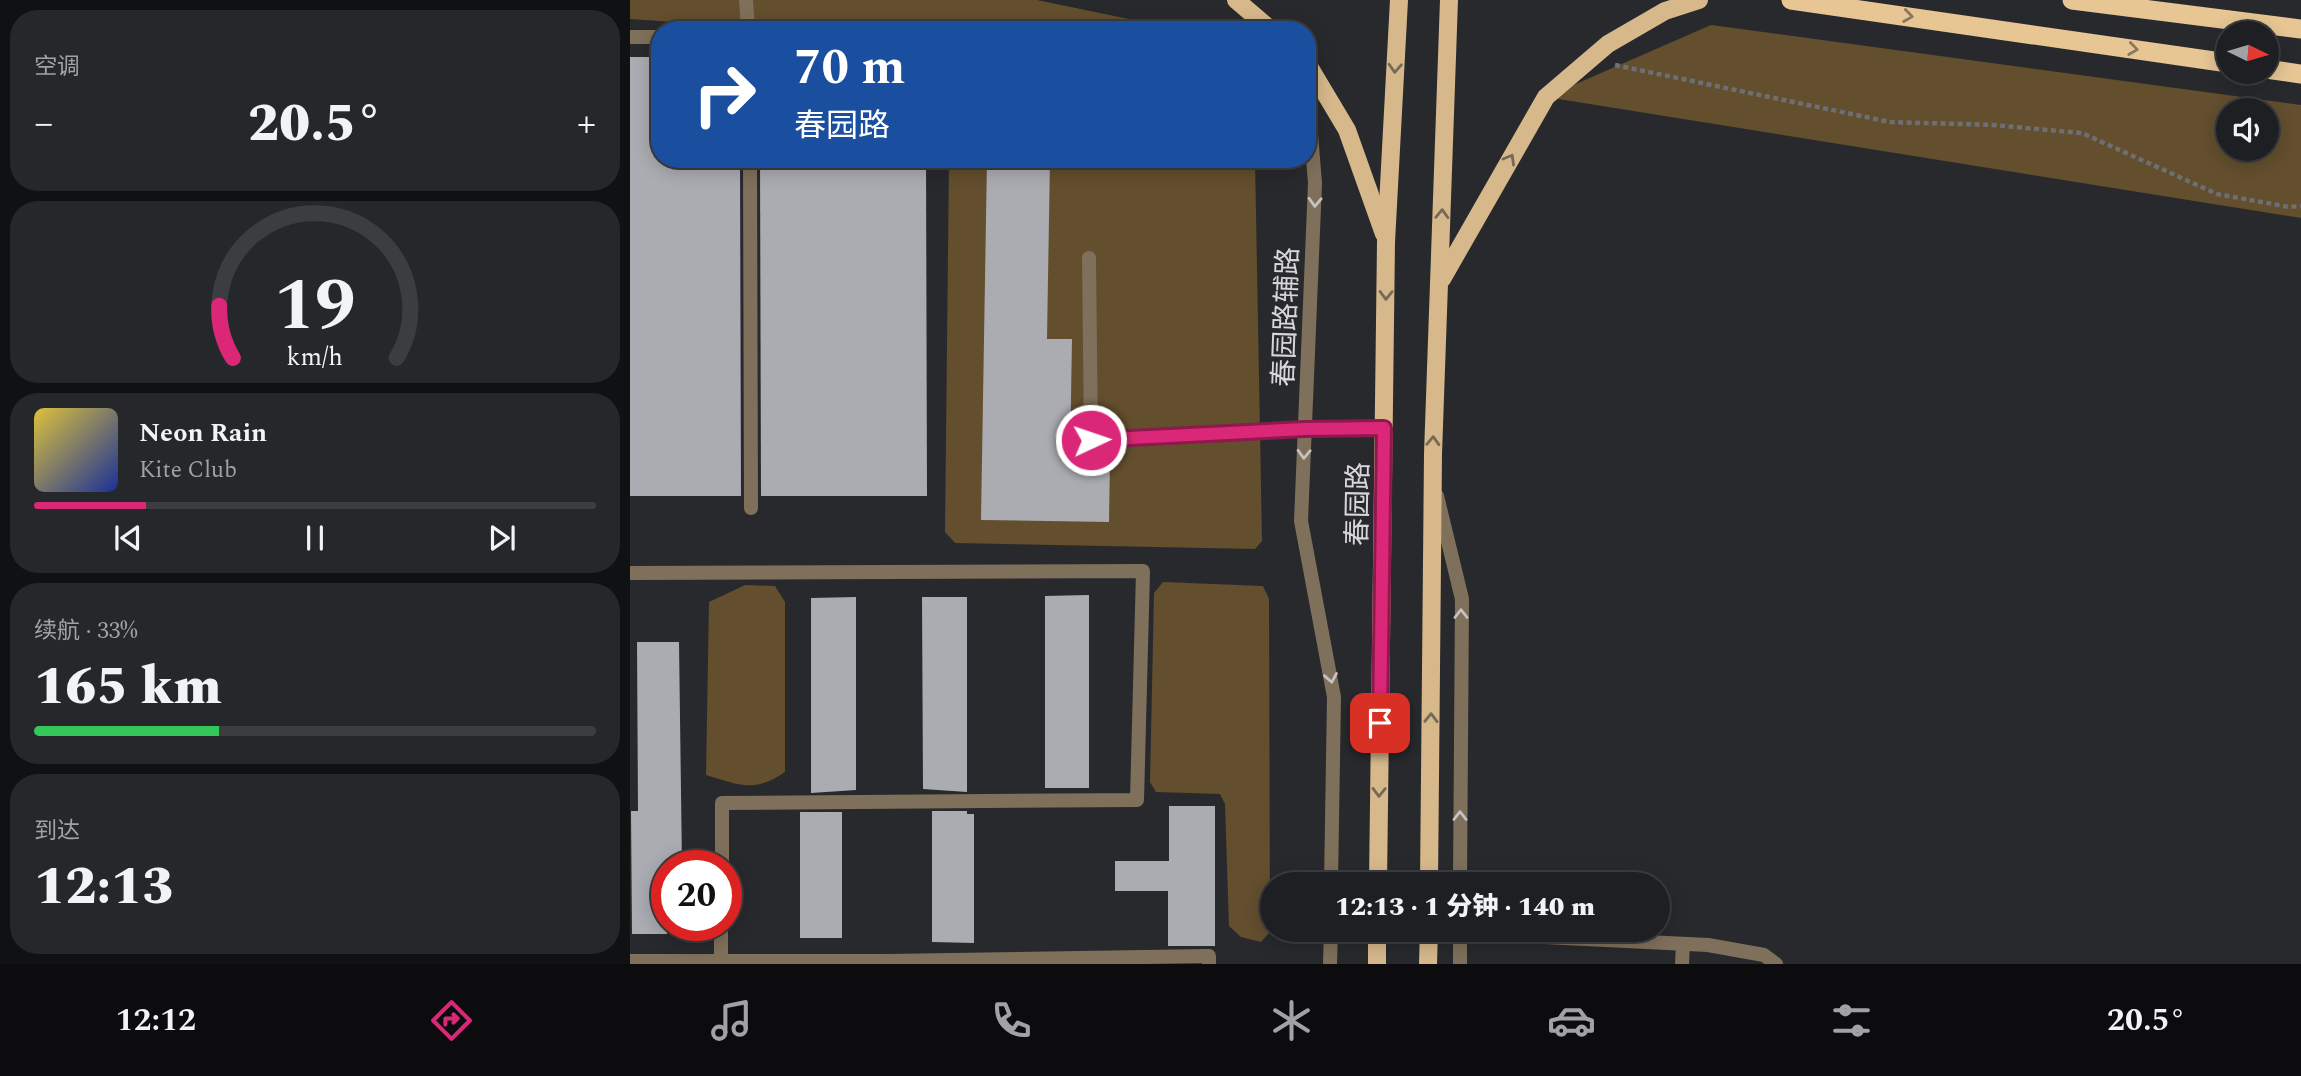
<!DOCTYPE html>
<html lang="zh">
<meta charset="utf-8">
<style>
:root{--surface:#1e1f22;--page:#26272a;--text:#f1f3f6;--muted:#a1a2a5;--line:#3c3d40;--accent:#db2777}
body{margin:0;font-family:Spectral,"Noto Sans SC",serif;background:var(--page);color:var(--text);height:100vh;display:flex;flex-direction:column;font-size:26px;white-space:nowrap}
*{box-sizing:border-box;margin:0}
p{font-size:23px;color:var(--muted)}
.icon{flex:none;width:38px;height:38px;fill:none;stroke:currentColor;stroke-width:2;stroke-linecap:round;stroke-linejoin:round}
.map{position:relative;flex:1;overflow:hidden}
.side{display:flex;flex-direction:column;gap:10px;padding:10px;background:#101113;width:630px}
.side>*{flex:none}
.banner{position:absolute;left:21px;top:21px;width:665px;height:147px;border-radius:28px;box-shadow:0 4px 18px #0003,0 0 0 2px var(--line);background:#1a4fa0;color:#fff;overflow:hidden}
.needle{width:46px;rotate:95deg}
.controls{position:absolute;left:1586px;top:21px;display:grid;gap:14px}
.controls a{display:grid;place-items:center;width:63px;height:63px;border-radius:50%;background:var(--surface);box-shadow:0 4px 18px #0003,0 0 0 2px var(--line);font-size:35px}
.speed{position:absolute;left:21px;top:850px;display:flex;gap:14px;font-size:35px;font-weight:700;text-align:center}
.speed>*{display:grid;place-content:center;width:91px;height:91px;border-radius:50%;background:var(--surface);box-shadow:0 4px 18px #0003,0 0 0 2px var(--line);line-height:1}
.speed .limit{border:10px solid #d22;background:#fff;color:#111}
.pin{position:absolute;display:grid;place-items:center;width:60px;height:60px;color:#fff;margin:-30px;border-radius:14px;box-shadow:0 4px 10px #0006}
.me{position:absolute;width:77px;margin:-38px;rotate:87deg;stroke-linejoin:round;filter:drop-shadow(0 0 5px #0008)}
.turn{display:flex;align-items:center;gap:24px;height:147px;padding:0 28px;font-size:32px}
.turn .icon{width:91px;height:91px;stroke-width:2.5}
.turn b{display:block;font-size:49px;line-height:60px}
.big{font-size:52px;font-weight:800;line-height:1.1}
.side .widget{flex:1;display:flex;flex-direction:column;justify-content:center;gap:10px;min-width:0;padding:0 24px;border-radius:28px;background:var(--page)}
.side .dial{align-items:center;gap:0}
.dial svg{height:182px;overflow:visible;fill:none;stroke:var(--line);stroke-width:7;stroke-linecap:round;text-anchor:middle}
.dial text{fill:var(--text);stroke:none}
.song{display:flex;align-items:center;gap:21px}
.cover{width:84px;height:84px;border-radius:10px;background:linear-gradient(135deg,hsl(50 70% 55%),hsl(230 70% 35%))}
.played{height:7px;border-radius:4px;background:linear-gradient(90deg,var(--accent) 20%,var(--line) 20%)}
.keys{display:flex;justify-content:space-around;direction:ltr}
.heat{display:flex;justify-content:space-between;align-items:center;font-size:38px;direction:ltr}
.charge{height:10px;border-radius:5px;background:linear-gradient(90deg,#34c759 33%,var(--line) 0)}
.trip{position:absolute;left:630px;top:872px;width:410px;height:70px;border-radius:35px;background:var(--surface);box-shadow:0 4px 18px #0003,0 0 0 2px var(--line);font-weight:800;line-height:70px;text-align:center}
.tabs{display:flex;height:112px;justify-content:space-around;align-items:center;background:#0c0c0e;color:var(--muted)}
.tabs .icon{width:49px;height:49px}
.tabs .selected{color:var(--accent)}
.tabs b{font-size:32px;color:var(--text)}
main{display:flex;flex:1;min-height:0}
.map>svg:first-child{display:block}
.green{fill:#634e2e;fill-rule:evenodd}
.building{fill:#abacb1}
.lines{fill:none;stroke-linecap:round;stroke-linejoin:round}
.path{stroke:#6e6f72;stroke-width:4.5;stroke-dasharray:5 3.5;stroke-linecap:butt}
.service{stroke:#7f705b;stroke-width:14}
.tertiary{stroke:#7f705b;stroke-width:14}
.primary{stroke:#d6b88b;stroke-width:18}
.trunk{stroke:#e7c694;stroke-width:19}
.oneway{stroke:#887860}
.oneway2{stroke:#766957}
.oneway3{stroke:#c5c2c1}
.route-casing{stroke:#8e194d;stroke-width:18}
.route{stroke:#db2777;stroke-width:12}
.labels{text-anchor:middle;stroke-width:7;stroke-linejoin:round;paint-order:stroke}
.street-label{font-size:28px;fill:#d7d7da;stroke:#28292d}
</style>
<main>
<section class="side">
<div class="widget"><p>空调</p>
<div class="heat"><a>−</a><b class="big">20.5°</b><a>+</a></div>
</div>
<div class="widget dial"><svg viewBox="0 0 100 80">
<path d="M14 69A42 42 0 1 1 86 69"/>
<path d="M14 69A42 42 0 0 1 8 46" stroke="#db2777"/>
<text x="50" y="56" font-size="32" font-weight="700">19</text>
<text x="50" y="72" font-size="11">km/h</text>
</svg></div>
<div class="widget">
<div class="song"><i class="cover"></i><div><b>Neon Rain</b><p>Kite Club</p></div></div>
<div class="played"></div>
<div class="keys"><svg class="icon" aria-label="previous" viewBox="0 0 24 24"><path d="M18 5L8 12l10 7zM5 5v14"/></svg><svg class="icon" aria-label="pause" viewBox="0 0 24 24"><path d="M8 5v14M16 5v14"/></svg><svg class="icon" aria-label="next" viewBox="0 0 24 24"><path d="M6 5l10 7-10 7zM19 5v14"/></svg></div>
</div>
<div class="widget"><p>续航 · 33%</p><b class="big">165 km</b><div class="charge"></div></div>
<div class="widget"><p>到达</p><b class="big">12:13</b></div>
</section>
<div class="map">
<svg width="1671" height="964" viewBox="0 0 1671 964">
<rect width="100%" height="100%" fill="#28292d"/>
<g class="green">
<polygon points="0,0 407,0 552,30 134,30 133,28 0,19"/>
<path d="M1081 25 1671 105V218L916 97ZM1598 110H1636V149H1598Z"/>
<polygon points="319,159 625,159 632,541 625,549 325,543 315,532"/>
<polygon points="533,582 633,586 639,599 640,932 631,942 611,937 599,926 595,804 590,794 526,792 520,782 524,593"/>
<path d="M115 585 145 586 155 602V772C125 793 108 785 76 775L79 602Z"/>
</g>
<g class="building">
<polygon points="0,57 30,57 30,159 110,159 111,496 0,496"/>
<polygon points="130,159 296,159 297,496 131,496"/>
<polygon points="357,159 420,159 417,339 442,339 440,457 480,457 479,522 351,520"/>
<polygon points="459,595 459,788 415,788 415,596"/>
<polygon points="226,597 226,790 181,793 181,598"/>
<polygon points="292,597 337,597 337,792 293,789"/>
<polygon points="7,642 49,642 52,866 37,866 37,934 2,934 1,811 8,811"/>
<polygon points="539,806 585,806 585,946 538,946 538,891 485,891 485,861 539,861"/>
<polygon points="302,811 337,811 337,814 344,814 344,943 302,942"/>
<rect x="170" y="812" width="42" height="126"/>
</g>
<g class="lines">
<polyline class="path" points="985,65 1260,122 1363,125 1452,133 1587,194 1659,207 1671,206"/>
<g class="service">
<polyline points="116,0 118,30"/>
<polyline points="0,37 30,37"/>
<polyline points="120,159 121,508"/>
<polyline points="459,258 461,440 675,429"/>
<polyline points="0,573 513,571 507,800 92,803 92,866"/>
<polyline points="830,933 1078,945 1134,955 1146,964"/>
<polyline points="0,961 257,961 258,964"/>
<polyline points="91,961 91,926"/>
<polyline points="257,961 579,956 579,964"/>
<polyline points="1052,964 1053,944"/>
</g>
<g class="tertiary">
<polyline points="677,85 685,183 671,521 704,697 701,884"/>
<polyline points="675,429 754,428"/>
<polyline points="807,496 832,599 830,884"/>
<polyline points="799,930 830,933"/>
<polyline points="700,964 701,929"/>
<polyline points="830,964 830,929"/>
</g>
<g class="primary">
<polyline points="606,0 641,30"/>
<polyline points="677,63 717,130 754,234"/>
<polyline points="812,279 916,97 978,44 1035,11 1069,0"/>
<polyline points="748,884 756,242 769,0"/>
<polyline points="799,884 803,454 819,0"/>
<polyline points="747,964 747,929"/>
<polyline points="798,964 799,929"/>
</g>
<g class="trunk">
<polyline points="1161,0 1598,63"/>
<polyline points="1442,0 1671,29"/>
<polyline points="1636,69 1671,74"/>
</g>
</g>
<defs><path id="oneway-chevron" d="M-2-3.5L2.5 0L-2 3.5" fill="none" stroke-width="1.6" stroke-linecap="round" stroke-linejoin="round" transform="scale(1.75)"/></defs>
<g class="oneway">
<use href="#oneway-chevron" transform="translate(1278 16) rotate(8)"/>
<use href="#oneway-chevron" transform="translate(1503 49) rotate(8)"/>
</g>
<g class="oneway2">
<use href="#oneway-chevron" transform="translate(765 68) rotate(93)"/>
<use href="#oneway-chevron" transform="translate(880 159) rotate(-60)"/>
<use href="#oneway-chevron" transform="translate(812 214) rotate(-88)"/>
<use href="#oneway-chevron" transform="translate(756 295) rotate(91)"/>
<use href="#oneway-chevron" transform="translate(803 441) rotate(-88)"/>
<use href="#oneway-chevron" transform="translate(801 718) rotate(-89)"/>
<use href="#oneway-chevron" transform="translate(749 792) rotate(91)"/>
</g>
<g class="oneway3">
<use href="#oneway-chevron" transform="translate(685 202) rotate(92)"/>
<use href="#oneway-chevron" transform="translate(674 454) rotate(92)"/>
<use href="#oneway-chevron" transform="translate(831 614) rotate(-90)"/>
<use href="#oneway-chevron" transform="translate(701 678) rotate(80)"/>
<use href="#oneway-chevron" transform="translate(830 816) rotate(-90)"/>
</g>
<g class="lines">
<defs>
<polyline id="route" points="461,440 675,429 754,428 750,723"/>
</defs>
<use href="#route" class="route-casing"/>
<use href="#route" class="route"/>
</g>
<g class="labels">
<g class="street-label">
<text transform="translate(655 317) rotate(-88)" y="10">春园路辅路</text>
<text transform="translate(727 504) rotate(-89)" y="10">春园路</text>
</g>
</g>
</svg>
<div class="controls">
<a><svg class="needle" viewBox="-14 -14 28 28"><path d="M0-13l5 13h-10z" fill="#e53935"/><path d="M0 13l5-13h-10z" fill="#a1a2a5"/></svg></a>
<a><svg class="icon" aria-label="sound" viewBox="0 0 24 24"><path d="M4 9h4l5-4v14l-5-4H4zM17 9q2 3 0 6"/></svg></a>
</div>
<div class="speed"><div class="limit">20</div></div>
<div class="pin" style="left:750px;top:723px;background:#d93025"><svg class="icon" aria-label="arrive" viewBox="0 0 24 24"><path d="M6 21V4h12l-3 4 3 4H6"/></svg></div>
<svg class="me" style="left:461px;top:440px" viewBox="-20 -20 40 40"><circle r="17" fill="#db2777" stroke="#fff" stroke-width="3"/><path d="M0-11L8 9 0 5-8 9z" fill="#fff"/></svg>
<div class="trip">12:13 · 1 分钟 · 140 m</div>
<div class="banner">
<div class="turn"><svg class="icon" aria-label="right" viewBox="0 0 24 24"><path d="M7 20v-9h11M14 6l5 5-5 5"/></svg><div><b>70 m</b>春园路</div></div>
</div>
</div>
</main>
<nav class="tabs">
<b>12:12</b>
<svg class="icon selected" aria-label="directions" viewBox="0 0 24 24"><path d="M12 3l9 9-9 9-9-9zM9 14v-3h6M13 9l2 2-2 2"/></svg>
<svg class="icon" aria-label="music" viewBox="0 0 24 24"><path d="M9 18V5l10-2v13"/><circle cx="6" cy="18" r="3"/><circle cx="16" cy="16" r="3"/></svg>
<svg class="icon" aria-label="phone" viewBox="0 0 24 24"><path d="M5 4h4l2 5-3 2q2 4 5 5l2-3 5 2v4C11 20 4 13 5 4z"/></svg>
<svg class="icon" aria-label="climate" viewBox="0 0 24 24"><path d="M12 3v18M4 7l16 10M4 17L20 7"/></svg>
<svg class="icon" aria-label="car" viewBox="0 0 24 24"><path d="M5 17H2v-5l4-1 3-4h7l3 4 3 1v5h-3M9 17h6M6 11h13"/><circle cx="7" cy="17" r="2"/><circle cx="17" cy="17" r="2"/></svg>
<svg class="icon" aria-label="filters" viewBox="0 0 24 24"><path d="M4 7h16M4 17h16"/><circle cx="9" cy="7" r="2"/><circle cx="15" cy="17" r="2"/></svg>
<b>20.5°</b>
</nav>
